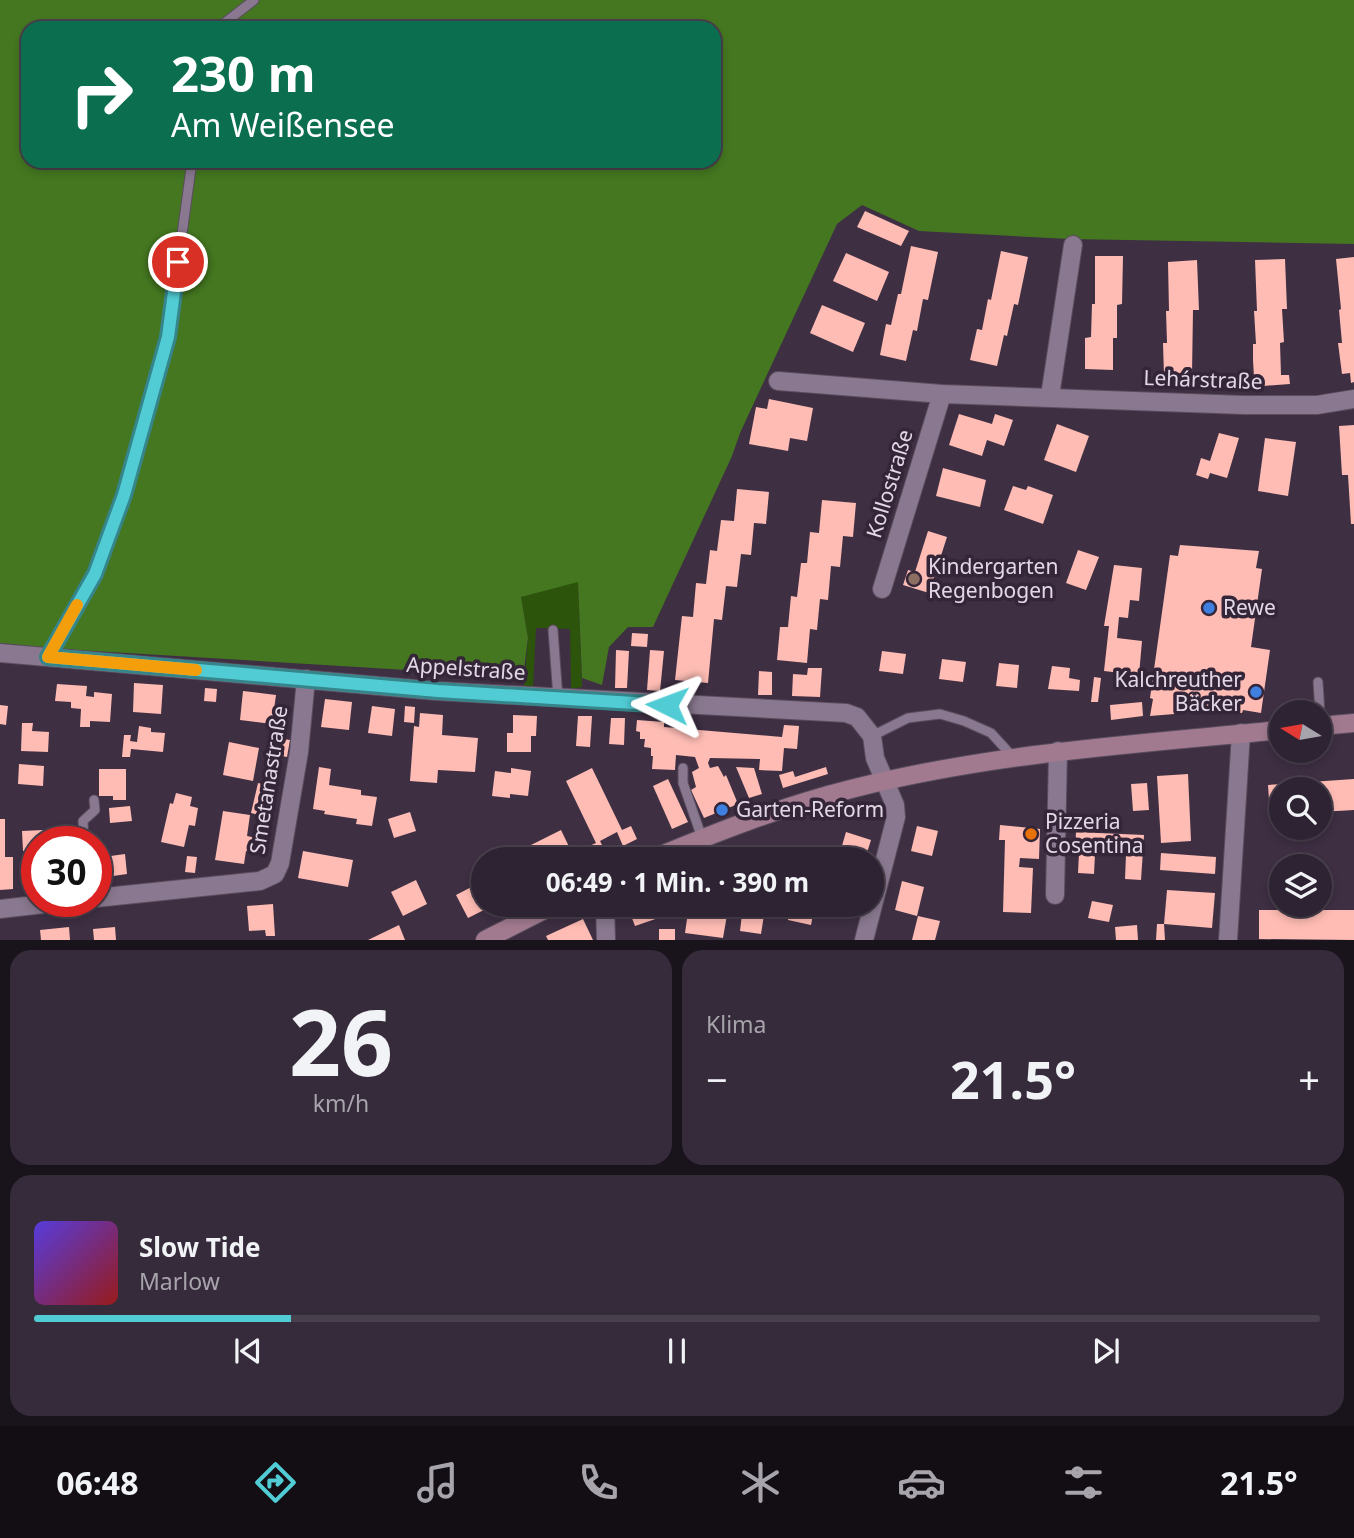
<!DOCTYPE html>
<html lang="de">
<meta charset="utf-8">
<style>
:root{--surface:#2e2332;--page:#362b3a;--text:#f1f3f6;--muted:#a7a4ac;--line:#49404d;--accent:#51ccd4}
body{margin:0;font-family:"Noto Sans",sans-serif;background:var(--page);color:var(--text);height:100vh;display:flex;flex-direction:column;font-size:26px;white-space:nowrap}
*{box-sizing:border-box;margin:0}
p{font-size:23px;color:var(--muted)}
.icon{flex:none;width:38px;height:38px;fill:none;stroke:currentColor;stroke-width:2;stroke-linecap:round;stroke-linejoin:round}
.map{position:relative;height:940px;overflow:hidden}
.side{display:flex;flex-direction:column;gap:10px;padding:10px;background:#19131c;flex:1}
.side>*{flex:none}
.hud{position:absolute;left:21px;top:21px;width:700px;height:147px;border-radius:21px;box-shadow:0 4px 10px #0003,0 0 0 2px var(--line);background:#0b6e4f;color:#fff;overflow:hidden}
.needle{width:46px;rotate:281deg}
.fabs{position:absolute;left:1269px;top:700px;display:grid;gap:14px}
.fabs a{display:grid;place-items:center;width:63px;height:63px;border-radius:50%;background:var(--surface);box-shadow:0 4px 10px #0003,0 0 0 2px var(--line);font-size:35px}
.speed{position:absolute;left:21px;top:826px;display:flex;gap:14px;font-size:35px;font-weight:700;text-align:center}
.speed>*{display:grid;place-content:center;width:91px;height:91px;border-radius:50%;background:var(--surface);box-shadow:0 4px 10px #0003,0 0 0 2px var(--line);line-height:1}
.speed .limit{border:10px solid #d22;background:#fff;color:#111}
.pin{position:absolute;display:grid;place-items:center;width:60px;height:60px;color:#fff;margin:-30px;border:4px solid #fff;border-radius:50%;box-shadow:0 2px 7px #0007}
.me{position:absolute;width:77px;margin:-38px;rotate:273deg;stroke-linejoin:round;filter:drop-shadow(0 0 5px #0008)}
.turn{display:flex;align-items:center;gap:24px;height:147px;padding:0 35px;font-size:32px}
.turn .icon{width:91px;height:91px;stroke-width:2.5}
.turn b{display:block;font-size:49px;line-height:60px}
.big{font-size:52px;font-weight:700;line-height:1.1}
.side .card{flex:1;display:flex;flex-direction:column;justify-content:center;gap:10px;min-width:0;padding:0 24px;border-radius:21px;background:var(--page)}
.side .dial{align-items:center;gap:0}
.dial b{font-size:91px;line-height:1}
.song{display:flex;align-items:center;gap:21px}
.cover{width:84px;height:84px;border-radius:10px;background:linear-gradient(135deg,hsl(250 70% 55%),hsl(0 70% 35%))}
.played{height:7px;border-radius:4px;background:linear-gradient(90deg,var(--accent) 20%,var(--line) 20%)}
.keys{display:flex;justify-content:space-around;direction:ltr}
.heat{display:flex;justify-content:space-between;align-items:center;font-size:38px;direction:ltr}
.side .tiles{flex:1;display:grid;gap:10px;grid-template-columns:1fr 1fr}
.card:last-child{grid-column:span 2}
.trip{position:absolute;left:471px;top:847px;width:413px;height:70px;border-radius:35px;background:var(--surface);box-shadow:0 4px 10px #0003,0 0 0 2px var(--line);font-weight:700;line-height:70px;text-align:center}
.menu{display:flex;height:112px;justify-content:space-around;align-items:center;background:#120e14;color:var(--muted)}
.menu .icon{width:49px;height:49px}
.menu .current{color:var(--accent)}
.menu b{font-size:32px;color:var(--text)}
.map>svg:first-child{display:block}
.green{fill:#2c540b}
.forest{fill:#447720;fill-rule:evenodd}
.building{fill:#febcb4}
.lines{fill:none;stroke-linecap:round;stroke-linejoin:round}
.lane-casing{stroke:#5a4d5e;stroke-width:11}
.street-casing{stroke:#5a4d5e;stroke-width:20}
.secondary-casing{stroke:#5a4d5e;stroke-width:20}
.lane{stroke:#89788f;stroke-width:9}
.street{stroke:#89788f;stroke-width:18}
.secondary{stroke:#a27a8f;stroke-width:18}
.route-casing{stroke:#35858a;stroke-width:18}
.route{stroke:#51ccd4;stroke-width:12}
.slow{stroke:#f59e0b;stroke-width:12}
.education-dot{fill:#8d6e63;stroke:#342638;stroke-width:2.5}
.shop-dot{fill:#3f7fe0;stroke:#342638;stroke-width:2.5}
.food-dot{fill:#e8710a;stroke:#342638;stroke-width:2.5}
.labels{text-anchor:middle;stroke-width:7;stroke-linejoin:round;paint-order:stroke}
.street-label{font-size:21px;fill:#e3d9e6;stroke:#342638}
.poi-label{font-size:21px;fill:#e3d9e6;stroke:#342638;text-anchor:start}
</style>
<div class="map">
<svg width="1354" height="940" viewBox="0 0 1354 940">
<rect width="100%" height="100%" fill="#3e2f43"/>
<polygon class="green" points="578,581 582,687 571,689 570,629 536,628 533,688 524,687 528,638 521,597"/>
<path class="forest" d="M0 0H1354V244L1069 239 919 231 862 205 837 224 740 433 732 456 653 627H628L609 647 602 685 582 678 578 582 521 597 528 638 523 677 60 649 0 643ZM28 28H714V161H28Z"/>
<g class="building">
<polygon points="865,211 909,231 901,246 857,227"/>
<polygon points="911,246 938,252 928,300 923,299 917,331 913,330 906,361 880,355 886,324 891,325 898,294 901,294"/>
<polygon points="1001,251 1028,257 1018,305 1014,304 1007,336 1004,335 997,366 970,360 977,329 982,330 988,299 991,300"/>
<polygon points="846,253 889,272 877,301 833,281"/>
<polygon points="1095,256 1123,256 1122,304 1117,305 1117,338 1113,338 1113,370 1085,369 1085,338 1091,337 1092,304 1095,304"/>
<polygon points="1354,257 1354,382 1351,383 1350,373 1342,374 1338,343 1342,343 1339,310 1341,309 1336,259"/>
<polygon points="1285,259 1287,309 1282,309 1284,342 1280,343 1281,375 1289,375 1290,384 1263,386 1262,376 1254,377 1253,360 1253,344 1256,344 1254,311 1257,311 1255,260"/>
<polygon points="1197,260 1199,310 1193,310 1192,374 1164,375 1163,343 1167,343 1166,311 1169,311 1168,262"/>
<polygon points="822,305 865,323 853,352 810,333"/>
<polygon points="769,399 813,408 807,441 790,438 788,451 749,444 756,407 767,409"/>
<polygon points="959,414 992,424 995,414 1013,420 1004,446 987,440 982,456 949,445"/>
<polygon points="1057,424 1089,436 1076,472 1044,460"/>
<polygon points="1354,425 1354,524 1351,524 1348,475 1342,475 1339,426"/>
<polygon points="1219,433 1239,438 1227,478 1210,473 1208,479 1196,475 1201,458 1210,461"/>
<polygon points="1265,438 1296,442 1288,496 1258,491"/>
<polygon points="943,468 986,480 980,507 936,496"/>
<polygon points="1013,486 1026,490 1028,486 1053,495 1043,524 1004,510"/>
<polygon points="737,489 769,492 766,524 754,523 751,555 741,554 737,587 726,586 722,620 714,619 708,683 675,680 682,616 693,617 696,583 706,584 710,550 717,551 721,520 734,521"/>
<polygon points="822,500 856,503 853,537 843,536 840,567 831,566 828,600 820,599 817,630 810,629 807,663 777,660 780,627 788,627 791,596 797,597 801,563 807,563 810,532 819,533"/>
<polygon points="928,531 947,537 929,593 903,585 908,570 915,572"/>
<polygon points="1180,545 1259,551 1256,568 1262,569 1251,647 1270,650 1261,713 1243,710 1242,713 1211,708 1211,711 1150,716 1153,699 1150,698 1170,555 1178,556"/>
<polygon points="1078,550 1099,557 1086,590 1066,583"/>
<polygon points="1114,565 1142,568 1139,601 1130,600 1128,618 1119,617 1117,638 1142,641 1139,675 1104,671 1109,626 1104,626"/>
<polygon points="632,633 648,634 647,647 631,646"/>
<polygon points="616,650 629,651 627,688 615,688"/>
<polygon points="650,650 664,651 660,691 647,690"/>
<polygon points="882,651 906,654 903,674 879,671"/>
<polygon points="942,659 966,662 963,682 939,679"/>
<polygon points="999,663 1019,665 1017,688 996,686"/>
<polygon points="1052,666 1070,668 1069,678 1080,680 1079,691 1048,689"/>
<polygon points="808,668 822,668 820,697 792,696 793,674 807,675"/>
<polygon points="759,671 772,672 772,695 758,695"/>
<polygon points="1094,677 1101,678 1098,702 1091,702"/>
<polygon points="134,683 163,685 161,714 133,712"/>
<polygon points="57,684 87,686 86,696 94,697 94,692 112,694 110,722 90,721 90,727 80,727 81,709 71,708 71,702 55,701"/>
<polygon points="205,688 217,689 216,702 204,701"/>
<polygon points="243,691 276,695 272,724 240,720"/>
<polygon points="325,699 352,702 349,730 321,727"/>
<polygon points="1142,702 1143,716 1111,720 1110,705"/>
<polygon points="0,705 8,706 6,725 0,724"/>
<polygon points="372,706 395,709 392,736 368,733"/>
<polygon points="405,706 415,707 414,723 404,722"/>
<polygon points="420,713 443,715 442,735 478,738 475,772 438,770 437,783 410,781 414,726 419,727"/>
<polygon points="513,715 537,716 536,736 531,736 531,752 507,752 507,733 513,733"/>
<polygon points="578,716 592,716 590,747 576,746"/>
<polygon points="611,718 625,718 624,745 609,744"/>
<polygon points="637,720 664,722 664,727 782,737 784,725 799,726 797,749 784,748 782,771 759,770 760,759 710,758 708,763 710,768 718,766 724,777 726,775 738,804 704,818 691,790 696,787 692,772 699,768 695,757 676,755 675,770 652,769 653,756 651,756 651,748 644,747 645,739 640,739 640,732 636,731"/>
<polygon points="22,723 33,723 32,731 49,732 48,752 21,751"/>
<polygon points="139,726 151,728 151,732 165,733 163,752 131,749 130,757 122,757 124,735 131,735 130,741 137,742"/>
<polygon points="269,737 290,740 287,757 266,753"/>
<polygon points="229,742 259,748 253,781 223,775"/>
<polygon points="19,764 44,766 43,786 18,784"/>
<polygon points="319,767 331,769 329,785 361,790 361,795 377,797 372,826 356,824 357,819 324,814 325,811 313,809"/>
<polygon points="736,767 754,768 762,794 749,798"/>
<polygon points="826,767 828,774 783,788 779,775 793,771 795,777"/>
<polygon points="511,768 531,771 528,796 510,794 510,798 492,796 495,771 511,773"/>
<polygon points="592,768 622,830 631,826 637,839 623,846 617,832 600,841 607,855 597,859 592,859 587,847 596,843 566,781"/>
<polygon points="99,769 126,769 126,800 113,800 113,796 99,796"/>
<polygon points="1188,774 1191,841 1161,843 1157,776"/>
<polygon points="668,779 688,822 672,829 653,786"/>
<polygon points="1354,779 1354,810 1320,812 1320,789 1281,789 1281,815 1270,815 1268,785"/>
<polygon points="258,783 273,787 267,817 251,813"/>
<polygon points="1147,783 1149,810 1133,811 1131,784"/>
<polygon points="176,793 192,797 190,806 198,808 195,826 189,825 184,847 161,842 170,803 173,804"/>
<polygon points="130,806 132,821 110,823 109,808"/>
<polygon points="223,811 250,815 247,836 256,838 253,852 246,851 244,864 215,860"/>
<polygon points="410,812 416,831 394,838 388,819"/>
<polygon points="0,819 5,819 5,857 13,857 13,889 0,890"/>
<polygon points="1000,825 1040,829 1039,859 1020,858 1019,867 1033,868 1031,913 1003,912 1005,840 999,840"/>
<polygon points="917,826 938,831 932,856 911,851"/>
<polygon points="43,830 44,842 37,842 37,884 33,884 31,851 23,851 22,831"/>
<polygon points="561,830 575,859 538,859 531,845"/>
<polygon points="846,832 871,840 865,859 850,859 839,856"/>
<polygon points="1076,832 1144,835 1141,880 1125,879 1126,855 1095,854 1094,874 1078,873 1079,853 1075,853"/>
<polygon points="303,851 353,860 348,887 298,878"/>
<polygon points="1161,853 1216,857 1215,874 1160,870"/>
<polygon points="125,854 127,874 99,878 96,858"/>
<polygon points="187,856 197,857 195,873 185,872"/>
<polygon points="416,880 427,904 403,916 391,892"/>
<polygon points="483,881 483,905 494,905 468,918 456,895"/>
<polygon points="902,881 924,887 917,916 895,910"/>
<polygon points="1167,890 1215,893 1212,928 1164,924 1165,940 1156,940 1157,924 1164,924"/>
<polygon points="1092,901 1113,905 1109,922 1088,918"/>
<polygon points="273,904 275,936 266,936 265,930 249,931 247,906"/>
<polygon points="627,905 671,905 673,913 635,926"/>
<polygon points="689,905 698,906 698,911 727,915 723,938 685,933"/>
<polygon points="821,905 843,905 840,917 820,911"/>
<polygon points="762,907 774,908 772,916 764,915 761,934 740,931 742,914 760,914"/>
<polygon points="790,910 813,915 811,925 788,920"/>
<polygon points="1259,910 1354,910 1354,940 1259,939"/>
<polygon points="918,916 940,921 935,940 912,940"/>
<polygon points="583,919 593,940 548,940 546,936"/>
<polygon points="399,925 405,940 368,940"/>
<polygon points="1137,925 1138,940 1116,940 1115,927"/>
<polygon points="69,927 70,940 41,940 40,930"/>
<polygon points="115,927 116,940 94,940 93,929"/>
<rect x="659" y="929" width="16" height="11"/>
</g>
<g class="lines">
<defs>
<g id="lane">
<polyline points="218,28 254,0"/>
<polyline points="553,630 558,698"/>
<polyline points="48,657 95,574 124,495 168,337 192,161"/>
<polyline points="1318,682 1320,713"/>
<polyline points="872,736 908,718 940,714 964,721 991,733 1013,757"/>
<polyline points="683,768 683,783 702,838"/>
<polyline points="84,842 83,821 95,810 94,800"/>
</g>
<g id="street">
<polyline points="778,381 942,394 1244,405 1317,405 1354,399"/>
<polyline points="1050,396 1073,245"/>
<polyline points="882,589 942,394"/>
<polyline points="0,653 437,691 846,713 857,717 872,736 875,758 895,805 896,817 864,940"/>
<polyline points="1055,895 1058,751"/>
<polyline points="96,898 260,881 275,874 280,863 299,752 306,679"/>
<polyline points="605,905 606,940"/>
<polyline points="0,909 70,901"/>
<polyline points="1228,940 1241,733"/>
</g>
<g id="secondary">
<polyline points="1320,726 1354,723"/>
<path d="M652 859C717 832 783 806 851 789 992 753 1137 744 1281 730"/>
<polyline points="485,940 554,905"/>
</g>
</defs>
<use href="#lane" class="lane-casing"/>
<use href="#street" class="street-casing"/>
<use href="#secondary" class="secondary-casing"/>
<use href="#lane" class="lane"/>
<use href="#street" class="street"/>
<use href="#secondary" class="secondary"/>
</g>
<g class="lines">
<defs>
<polyline id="route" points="178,262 168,337 124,495 95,574 48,657 438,691 667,705"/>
</defs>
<use href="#route" class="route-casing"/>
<use href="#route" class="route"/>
<polyline class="slow" points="77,605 48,657 196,670"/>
</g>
<circle class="education-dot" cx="914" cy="579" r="7"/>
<g class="shop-dot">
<circle cx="1209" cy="608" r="7"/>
<circle cx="1256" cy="692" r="7"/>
<circle cx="722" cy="810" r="7"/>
</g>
<circle class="food-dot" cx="1031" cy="834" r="7"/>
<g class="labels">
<g class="street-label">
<text transform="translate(1203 380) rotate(2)" y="7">Lehárstraße</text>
<text transform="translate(890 484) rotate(-73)" y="7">Kollostraße</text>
<text transform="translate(466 669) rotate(4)" y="7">Appelstraße</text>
<text transform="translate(269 780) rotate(-81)" y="7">Smetanastraße</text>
</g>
<g class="poi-label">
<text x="928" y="574">Kindergarten<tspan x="928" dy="24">Regenbogen</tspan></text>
<text x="1223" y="615">Rewe</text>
<text x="1242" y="687" text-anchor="end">Kalchreuther<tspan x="1242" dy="24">Bäcker</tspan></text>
<text x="736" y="817">Garten-Reform</text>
<text x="1045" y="829">Pizzeria<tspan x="1045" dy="24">Cosentina</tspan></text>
</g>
</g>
</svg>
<div class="fabs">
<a><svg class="needle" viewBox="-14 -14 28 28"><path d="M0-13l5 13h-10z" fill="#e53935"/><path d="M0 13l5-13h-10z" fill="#a7a4ac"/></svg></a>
<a><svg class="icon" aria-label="search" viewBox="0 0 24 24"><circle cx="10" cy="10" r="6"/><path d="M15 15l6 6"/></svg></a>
<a><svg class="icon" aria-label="layers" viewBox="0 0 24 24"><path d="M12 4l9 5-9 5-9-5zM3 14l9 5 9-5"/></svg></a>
</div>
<div class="speed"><div class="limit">30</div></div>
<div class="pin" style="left:178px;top:262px;background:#d93025"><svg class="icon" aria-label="arrive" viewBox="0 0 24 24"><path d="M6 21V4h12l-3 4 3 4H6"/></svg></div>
<svg class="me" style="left:667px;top:705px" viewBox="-20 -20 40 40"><path d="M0-17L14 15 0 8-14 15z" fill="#51ccd4" stroke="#fff" stroke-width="4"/></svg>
<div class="trip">06:49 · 1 Min. · 390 m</div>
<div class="hud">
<div class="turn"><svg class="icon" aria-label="right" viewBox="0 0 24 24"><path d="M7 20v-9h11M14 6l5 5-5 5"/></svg><div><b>230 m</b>Am Weißensee</div></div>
</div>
</div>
<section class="side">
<div class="tiles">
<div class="card dial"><b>26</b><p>km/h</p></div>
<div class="card"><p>Klima</p>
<div class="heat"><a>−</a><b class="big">21.5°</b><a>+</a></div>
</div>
<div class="card">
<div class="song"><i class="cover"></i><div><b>Slow Tide</b><p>Marlow</p></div></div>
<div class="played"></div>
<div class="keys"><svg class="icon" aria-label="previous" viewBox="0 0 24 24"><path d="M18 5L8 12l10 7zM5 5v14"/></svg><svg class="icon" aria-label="pause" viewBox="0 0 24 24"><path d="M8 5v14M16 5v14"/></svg><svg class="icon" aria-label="next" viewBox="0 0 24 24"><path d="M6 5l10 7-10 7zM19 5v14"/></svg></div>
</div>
</div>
</section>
<nav class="menu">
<b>06:48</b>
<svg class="icon current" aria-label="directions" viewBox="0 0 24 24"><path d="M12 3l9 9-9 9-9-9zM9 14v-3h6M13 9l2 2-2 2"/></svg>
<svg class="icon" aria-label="music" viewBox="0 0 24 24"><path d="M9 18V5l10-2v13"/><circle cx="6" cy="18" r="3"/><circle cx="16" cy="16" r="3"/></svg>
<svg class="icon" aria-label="phone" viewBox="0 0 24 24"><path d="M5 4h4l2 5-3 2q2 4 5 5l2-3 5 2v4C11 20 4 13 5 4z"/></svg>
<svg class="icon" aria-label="climate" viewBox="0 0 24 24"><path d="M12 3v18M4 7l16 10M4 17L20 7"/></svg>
<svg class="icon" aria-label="car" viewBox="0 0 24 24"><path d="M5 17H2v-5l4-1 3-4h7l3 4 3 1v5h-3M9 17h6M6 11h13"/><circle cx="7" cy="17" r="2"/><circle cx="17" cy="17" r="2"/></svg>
<svg class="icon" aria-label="filters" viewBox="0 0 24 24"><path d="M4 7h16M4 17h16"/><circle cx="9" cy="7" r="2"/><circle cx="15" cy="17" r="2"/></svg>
<b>21.5°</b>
</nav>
